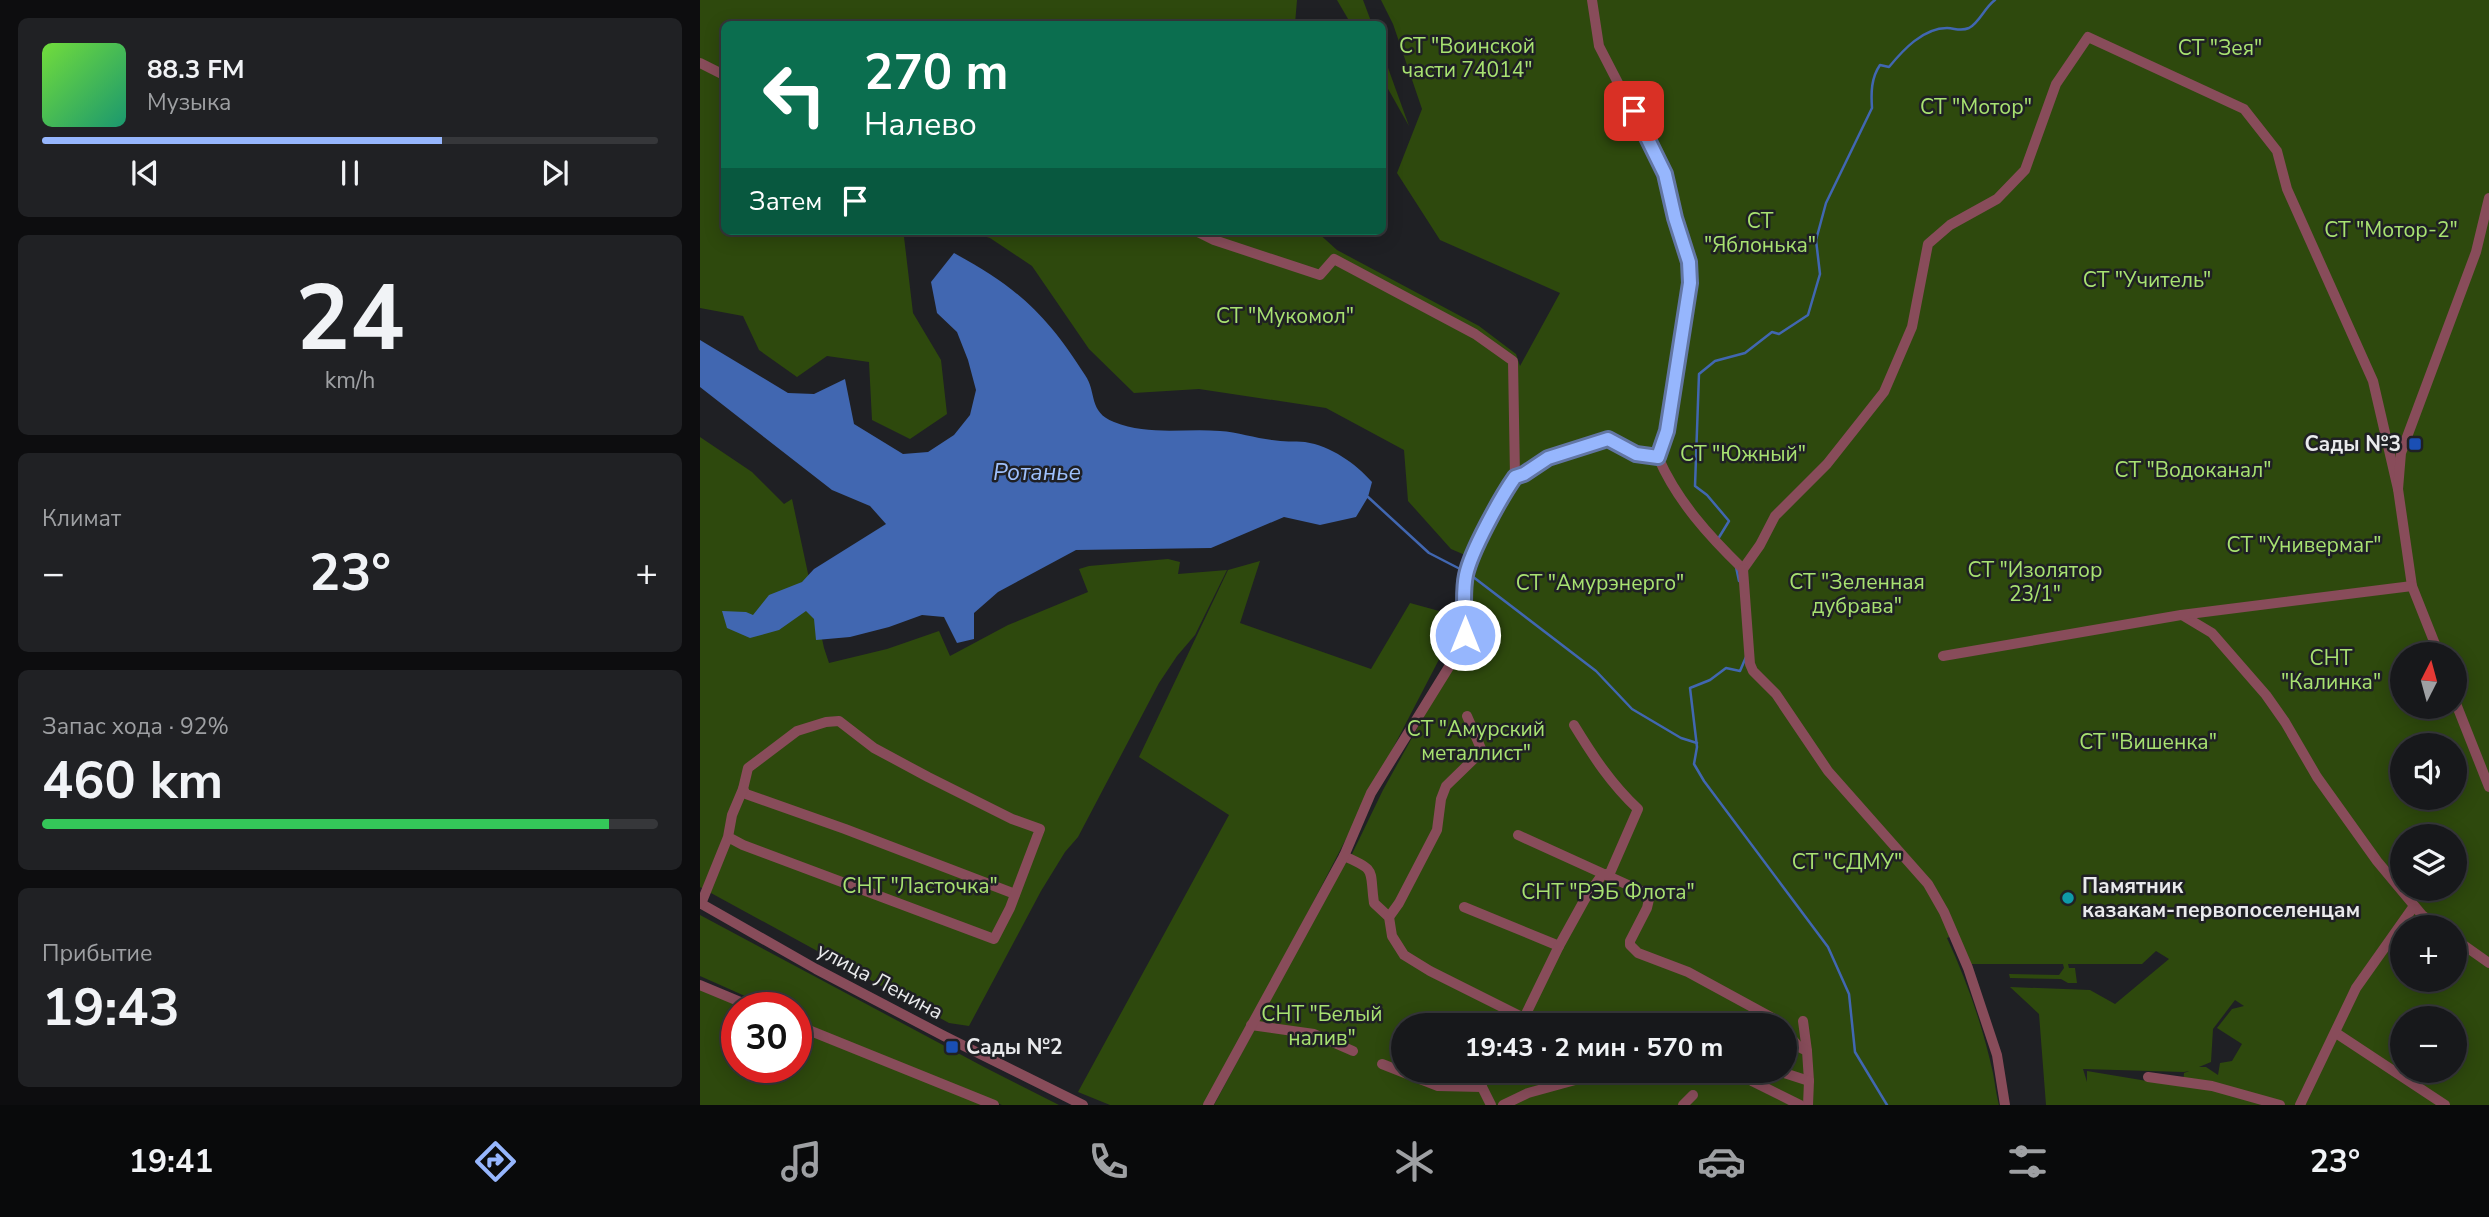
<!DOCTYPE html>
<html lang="ru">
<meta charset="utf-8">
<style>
:root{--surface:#17181b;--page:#202124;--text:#f1f3f6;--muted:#9ea0a3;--line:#36373a;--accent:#96b6fd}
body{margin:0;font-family:"Nunito Sans",sans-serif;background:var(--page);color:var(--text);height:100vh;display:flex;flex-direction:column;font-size:26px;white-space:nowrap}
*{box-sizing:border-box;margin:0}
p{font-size:23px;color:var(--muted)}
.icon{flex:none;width:38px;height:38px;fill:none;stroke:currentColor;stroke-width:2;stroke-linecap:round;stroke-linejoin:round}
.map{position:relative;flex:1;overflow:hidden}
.side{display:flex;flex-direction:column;gap:18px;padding:18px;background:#0d0d0f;width:700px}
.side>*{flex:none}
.guide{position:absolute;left:21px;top:21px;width:665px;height:214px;border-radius:10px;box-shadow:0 4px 18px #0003,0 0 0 2px var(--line);background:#0b6e4f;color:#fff;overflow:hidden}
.needle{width:46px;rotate:6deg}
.fabs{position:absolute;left:1690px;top:642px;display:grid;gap:14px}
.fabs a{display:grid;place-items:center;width:77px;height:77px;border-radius:50%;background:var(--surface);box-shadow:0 4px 18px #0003,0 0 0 2px var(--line);font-size:35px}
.speed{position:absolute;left:21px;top:992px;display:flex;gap:14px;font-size:35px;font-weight:700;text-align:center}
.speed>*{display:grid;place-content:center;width:91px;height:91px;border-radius:50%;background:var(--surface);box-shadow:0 4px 18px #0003,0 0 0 2px var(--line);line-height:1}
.speed .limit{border:10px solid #d22;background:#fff;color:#111}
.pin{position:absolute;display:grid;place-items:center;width:60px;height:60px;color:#fff;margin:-30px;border-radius:14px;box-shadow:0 4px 10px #0006}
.me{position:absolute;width:77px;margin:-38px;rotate:0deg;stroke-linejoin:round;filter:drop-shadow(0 0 5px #0008)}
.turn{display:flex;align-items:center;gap:24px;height:147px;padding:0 28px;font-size:32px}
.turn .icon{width:91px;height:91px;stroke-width:2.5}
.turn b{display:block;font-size:49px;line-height:60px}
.then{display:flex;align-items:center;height:66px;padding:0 28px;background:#0003;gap:14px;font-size:26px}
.big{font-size:52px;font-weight:700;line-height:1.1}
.side .widget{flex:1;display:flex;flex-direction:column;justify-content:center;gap:10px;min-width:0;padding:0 24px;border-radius:10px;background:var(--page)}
.side .dial{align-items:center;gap:0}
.dial b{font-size:91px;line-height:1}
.song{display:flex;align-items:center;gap:21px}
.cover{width:84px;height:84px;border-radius:10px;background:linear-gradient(135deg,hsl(100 70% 55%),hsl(160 70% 35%))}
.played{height:7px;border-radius:4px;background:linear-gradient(90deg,var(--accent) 65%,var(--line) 65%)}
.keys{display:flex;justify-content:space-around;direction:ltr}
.heat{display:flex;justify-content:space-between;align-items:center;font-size:38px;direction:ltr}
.charge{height:10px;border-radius:5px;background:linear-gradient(90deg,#34c759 92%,var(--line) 0)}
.trip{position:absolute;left:691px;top:1013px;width:406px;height:70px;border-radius:35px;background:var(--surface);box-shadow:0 4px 18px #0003,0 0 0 2px var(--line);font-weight:700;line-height:70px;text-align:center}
.tabs{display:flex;height:112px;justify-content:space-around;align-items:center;background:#090a0b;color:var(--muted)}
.tabs .icon{width:49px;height:49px}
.tabs .selected{color:var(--accent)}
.tabs b{font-size:32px;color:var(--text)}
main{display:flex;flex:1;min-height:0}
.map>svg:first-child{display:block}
.green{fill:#2e490d;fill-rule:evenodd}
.water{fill:#4167b1}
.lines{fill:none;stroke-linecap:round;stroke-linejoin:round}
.stream{stroke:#4167b1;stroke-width:2.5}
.minor{stroke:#884c5a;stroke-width:10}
.route-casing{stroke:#6276a4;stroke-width:18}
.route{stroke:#96b6fd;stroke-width:12}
.transit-dot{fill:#1a4fb4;stroke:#1f2024;stroke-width:2.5}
.culture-dot{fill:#0f9aa8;stroke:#1f2024;stroke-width:2.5}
.labels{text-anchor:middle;stroke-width:5;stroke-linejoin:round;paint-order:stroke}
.park-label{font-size:21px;fill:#a8e271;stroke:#1f2024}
.poi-label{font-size:21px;font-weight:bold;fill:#e9eaec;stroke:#1f2024;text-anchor:start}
.street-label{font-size:21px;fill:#e9eaec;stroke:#1f2024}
.water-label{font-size:23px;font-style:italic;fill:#9fc0fc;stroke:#1f2024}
</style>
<main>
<section class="side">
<div class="widget">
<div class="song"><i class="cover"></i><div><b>88.3 FM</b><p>Музыка</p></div></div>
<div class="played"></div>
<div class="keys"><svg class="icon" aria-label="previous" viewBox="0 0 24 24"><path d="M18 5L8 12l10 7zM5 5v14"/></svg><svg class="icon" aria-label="pause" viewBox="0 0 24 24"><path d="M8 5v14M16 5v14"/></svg><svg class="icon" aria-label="next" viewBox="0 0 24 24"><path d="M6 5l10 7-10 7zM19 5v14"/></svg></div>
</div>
<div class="widget dial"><b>24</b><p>km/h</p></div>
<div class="widget"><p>Климат</p>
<div class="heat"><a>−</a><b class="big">23°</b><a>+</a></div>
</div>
<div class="widget"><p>Запас хода · 92%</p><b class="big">460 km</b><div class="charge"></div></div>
<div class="widget"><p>Прибытие</p><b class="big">19:43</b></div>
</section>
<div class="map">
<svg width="1789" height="1105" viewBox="0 0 1789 1105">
<rect width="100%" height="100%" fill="#1f2024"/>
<g class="green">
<polygon points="0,0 597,0 595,24 24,24 24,231 223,231 204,237 213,313 241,360 247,414 210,439 172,420 169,362 127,356 97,377 59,350 43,316 0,308"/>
<polygon points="637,0 663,0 672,24 651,24"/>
<path d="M681 0H1789V1105H1346L1339 1014 1310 987 1390 990 1415 1004 1469 959 1456 951 1442 964H1368L1369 968H1375L1377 983H1368L1361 979 1310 978 1309 974 1359 975 1364 968 1363 964H1267L1256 934 1247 938C1267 981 1283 1027 1293 1073 1295 1083 1296 1094 1299 1105H514L639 871 651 856 683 790 769 635 773 583 779 561 751 549 708 501 704 450 626 408 499 389 434 393 389 349 332 266 290 238 265 231H616L637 250 779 326 816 354 820 366 860 293 740 240 697 173 722 109 693 24ZM1703 654H1755V707H1703ZM1703 746H1755V798H1703ZM1703 836H1755V889H1703ZM1703 928H1755V980H1703ZM1535 1000 1544 1006 1532 1009 1517 1028 1542 1044 1532 1061 1520 1063 1518 1075 1506 1067H1499L1511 1062 1513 1029ZM1703 1018H1755V1071H1703ZM704 1026H1085V1071H704ZM1383 1069 1484 1072 1489 1071 1484 1073 1483 1084 1453 1082 1387 1071V1082Z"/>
<polygon points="683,54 709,126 683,80"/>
<polygon points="0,437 52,472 84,504 92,499 124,648 129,663 187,649 239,631 250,656 308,625 388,592 379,569 389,566 468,559 480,562 478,574 527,570 495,635 477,656 459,683 378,837 365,852 341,891 269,1026 249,1023 0,887"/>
<polygon points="560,561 540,623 671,669 710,603 761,617 508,1105 410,1105 378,1092 529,815 439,757 528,570"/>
<polygon points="0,915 284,1067 359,1105 302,1105 194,1063 96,1019 96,1008 72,1008 0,976"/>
<polygon points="0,988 45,1008 37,1008 37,1068 96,1068 96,1029 292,1105 0,1105"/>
</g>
<path class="water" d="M254 253C318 288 346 314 385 375 397 392 388 412 414 422 449 436 484 428 520 431 537 432 555 438 572 440 583 442 594 441 605 442 631 446 655 463 672 482L668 497 656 517 620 525 584 517 511 548 376 550 298 592 274 613V639L257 643 244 617 222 615 189 627 150 637 116 640 114 619 106 611 79 630 50 638 27 628 22 611 46 612 53 615 69 595 102 582 114 569 186 524 170 506 132 490 0 387V340L88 393 114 394 145 379 154 424 203 454 228 452 254 435 270 415 276 390 268 360 257 332 237 313 231 282Z"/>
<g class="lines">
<g class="stream">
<polyline points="668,497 729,553 762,570"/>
<path d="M1018 539 1029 521 1007 495 995 486 999 374 1015 361 1045 353 1072 332 1079 334 1108 315 1120 274 1116 240 1126 203 1172 108C1171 93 1171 78 1180 65L1189 67C1203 50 1223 28 1247 28 1255 28 1260 32 1269 28 1279 23 1285 7 1295 0"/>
<polyline points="1036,567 1039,581"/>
<polyline points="768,573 896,671 932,709 981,738 997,743"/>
<polyline points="1046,657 1040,671 1026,668 1010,680 990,688 997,747 994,764 1004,781 1128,947 1149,994 1155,1052 1187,1105"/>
</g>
<g class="minor">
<path d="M892 0 899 46 965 174 975 218 989 262 990 283 985 320 967 431 958 457C977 501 1009 536 1043 569"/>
<polyline points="0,63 24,75"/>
<polyline points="496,231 514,240 620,275 634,259 775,334 813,361 815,477"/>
<polyline points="1043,569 1060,545 1075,516 1127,464 1184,392 1212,327 1228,244 1250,225 1297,199 1325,170 1356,84 1388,37 1544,109 1577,151 1587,189 1673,381 1698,489"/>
<polyline points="1043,569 1050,664 1053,671 1076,694 1128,771 1228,884 1244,912 1268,968 1297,1055 1305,1105"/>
<polyline points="1482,615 1512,633 1566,695 1585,722 1617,777 1677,861 1722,915 1739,928"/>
<polyline points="1739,654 1712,586 1698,489 1701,453 1776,252 1789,198"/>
<polyline points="1243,656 1481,615 1712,586"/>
<polyline points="1755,701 1789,787"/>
<polyline points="43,789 46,794 145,829 315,894"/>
<polyline points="818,835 950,895 947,908 930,941 930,945 938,953 988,972 1076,1020 1080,1026"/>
<path d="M644 856C678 871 669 869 674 903L689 917 692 936 704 955 730 971 824 1018 847 1016"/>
<polyline points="0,903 116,969 244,1036 383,1105"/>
<polyline points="1,904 28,837 32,815 43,789 48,768 97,731 126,722 139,721 174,748 228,777 312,819 340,829 310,908 294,939 43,845 28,837"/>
<polyline points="764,907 859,946"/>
<polyline points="689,917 699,903 737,830 741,799 746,786 782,751 767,716"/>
<polyline points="1755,939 1789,963"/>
<polyline points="0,985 55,1008"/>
<polyline points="1103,1021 1107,1051"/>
<polyline points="96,1025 294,1105"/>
<polyline points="551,1025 614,1034 653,1051"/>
<path d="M811 1026 824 1018 859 946 885 899 902 875 910 873 938 809C911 784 893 756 874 725"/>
<polyline points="1085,1031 1099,1047 1107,1051 1109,1081"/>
<polyline points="1636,1033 1745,1105"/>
<polyline points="682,1064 738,1086 782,1087"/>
<polyline points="774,1071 791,1105"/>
<polyline points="1078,1071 1109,1081 1108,1105"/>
<polyline points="1448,1077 1512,1086 1580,1105"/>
<polyline points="1052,1081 1100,1105"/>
<polyline points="508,1105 644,856 671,793 752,662 765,635 765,577 769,564 808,486 815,477 824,474 848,458 908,439 936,454 958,457"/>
<polyline points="803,1105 828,1093 908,1071"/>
<polyline points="983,1105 993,1095"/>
<polyline points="1600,1105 1656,988 1714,906"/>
</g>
</g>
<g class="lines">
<defs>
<path id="route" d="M765 635C765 616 762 594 766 575 771 551 801 497 815 477L824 474 848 458 908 439 936 454 958 457 967 431 990 283 989 262 975 218 965 174 934 111"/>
</defs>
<use href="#route" class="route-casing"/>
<use href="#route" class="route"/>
</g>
<g class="transit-dot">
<rect x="1708" y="437" width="14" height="14" rx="3.5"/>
<rect x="245" y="1040" width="14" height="14" rx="3.5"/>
</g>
<circle class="culture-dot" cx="1368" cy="898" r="7"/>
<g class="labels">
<g class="park-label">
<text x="767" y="53">СТ "Воинской<tspan x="767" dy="24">части 74014"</tspan></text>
<text x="1520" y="55">СТ "Зея"</text>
<text x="1276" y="114">СТ "Мотор"</text>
<text x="1060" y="228">СТ<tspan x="1060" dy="24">"Яблонька"</tspan></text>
<text x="1691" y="237">СТ "Мотор-2"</text>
<text x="1447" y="287">СТ "Учитель"</text>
<text x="585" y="323">СТ "Мукомол"</text>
<text x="1043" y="461">СТ "Южный"</text>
<text x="1493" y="477">СТ "Водоканал"</text>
<text x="1604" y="552">СТ "Универмаг"</text>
<text x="1335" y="577">СТ "Изолятор<tspan x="1335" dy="24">23/1"</tspan></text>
<text x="1157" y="589">СТ "Зеленная<tspan x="1157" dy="24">дубрава"</tspan></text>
<text x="900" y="590">СТ "Амурэнерго"</text>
<text x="1631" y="665">СНТ<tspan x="1631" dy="24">"Калинка"</tspan></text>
<text x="776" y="736">СТ "Амурский<tspan x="776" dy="24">металлист"</tspan></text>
<text x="1448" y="749">СТ "Вишенка"</text>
<text x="1147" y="869">СТ "СДМУ"</text>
<text x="220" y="893">СНТ "Ласточка"</text>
<text x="908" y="899">СНТ "РЭБ Флота"</text>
<text x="622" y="1021">СНТ "Белый<tspan x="622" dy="24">налив"</tspan></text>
</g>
<g class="poi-label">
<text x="1701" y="451" text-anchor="end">Сады №3</text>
<text x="1382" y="893">Памятник<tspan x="1382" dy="24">казакам-первопоселенцам</tspan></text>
<text x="266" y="1054">Сады №2</text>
</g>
<g class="street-label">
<text transform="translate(180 981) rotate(28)" y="7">улица Ленина</text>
</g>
<g class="water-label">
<text x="337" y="480">Ротанье</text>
</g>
</g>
</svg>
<div class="fabs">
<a><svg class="needle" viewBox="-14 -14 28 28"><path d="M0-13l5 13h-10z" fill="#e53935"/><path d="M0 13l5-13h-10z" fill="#9ea0a3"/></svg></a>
<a><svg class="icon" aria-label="sound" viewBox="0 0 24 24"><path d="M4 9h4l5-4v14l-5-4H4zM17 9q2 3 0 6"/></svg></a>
<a><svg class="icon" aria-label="layers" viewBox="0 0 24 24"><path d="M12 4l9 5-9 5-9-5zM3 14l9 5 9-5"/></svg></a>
<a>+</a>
<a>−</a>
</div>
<div class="speed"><div class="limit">30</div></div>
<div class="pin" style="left:934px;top:111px;background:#d93025"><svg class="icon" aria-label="arrive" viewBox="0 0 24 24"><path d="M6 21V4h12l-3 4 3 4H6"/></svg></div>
<svg class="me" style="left:765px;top:635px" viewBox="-20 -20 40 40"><circle r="17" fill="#96b6fd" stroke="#fff" stroke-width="3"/><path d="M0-11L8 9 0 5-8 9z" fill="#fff"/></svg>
<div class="trip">19:43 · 2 мин · 570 m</div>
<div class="guide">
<div class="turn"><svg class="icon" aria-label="left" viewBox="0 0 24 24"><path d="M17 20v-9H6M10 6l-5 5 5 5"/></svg><div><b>270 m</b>Налево</div></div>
<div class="then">Затем<svg class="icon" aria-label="arrive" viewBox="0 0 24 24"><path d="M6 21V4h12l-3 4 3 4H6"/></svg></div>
</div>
</div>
</main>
<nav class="tabs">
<b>19:41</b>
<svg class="icon selected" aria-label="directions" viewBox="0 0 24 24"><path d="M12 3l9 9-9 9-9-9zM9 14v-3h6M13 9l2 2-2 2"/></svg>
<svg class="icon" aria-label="music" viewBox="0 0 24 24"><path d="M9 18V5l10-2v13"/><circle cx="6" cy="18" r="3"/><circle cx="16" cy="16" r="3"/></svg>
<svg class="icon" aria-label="phone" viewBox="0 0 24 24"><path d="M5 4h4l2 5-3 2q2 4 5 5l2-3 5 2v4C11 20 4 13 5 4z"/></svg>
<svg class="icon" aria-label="climate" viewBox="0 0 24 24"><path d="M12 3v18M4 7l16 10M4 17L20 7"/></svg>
<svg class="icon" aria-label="car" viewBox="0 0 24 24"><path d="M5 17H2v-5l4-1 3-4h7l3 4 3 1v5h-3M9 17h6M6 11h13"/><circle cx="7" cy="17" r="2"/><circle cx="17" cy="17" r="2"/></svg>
<svg class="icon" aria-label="filters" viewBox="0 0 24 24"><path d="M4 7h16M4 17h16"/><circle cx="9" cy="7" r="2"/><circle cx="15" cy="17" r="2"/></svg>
<b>23°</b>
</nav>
